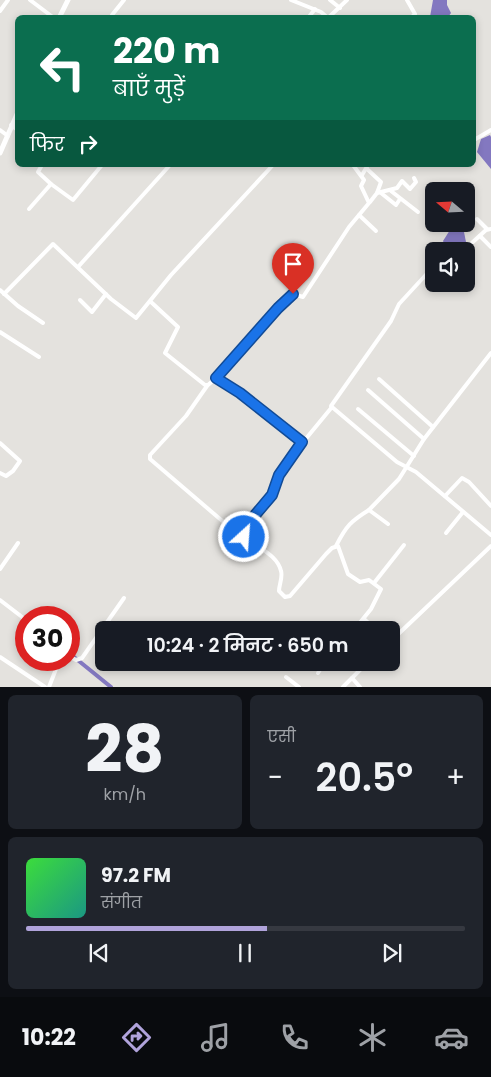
<!DOCTYPE html>
<html lang="hi">
<meta charset="utf-8">
<style>
:root{--surface:#171b24;--page:#20242c;--text:#f1f3f6;--muted:#9ea1a6;--line:#363941;--accent:#b0a3db}
body{margin:0;font-family:Poppins,"Noto Sans Devanagari",sans-serif;background:var(--page);color:var(--text);height:100vh;display:flex;flex-direction:column;font-size:19px;white-space:nowrap}
*{box-sizing:border-box;margin:0}
p{font-size:16px;color:var(--muted)}
.icon{flex:none;width:28px;height:28px;fill:none;stroke:currentColor;stroke-width:2;stroke-linecap:round;stroke-linejoin:round}
.map{position:relative;height:687px;overflow:hidden}
.details{display:flex;flex-direction:column;gap:8px;padding:8px;background:#0d0f14;flex:1}
.details>*{flex:none}
.guide{position:absolute;left:15px;top:15px;width:461px;height:152px;border-radius:8px;box-shadow:0 2px 8px #0003;background:#0b6e4f;color:#fff;overflow:hidden}
.needle{width:32px;rotate:289deg}
.fabs{position:absolute;left:425px;top:182px;display:grid;gap:10px}
.fabs a{display:grid;place-items:center;width:50px;height:50px;border-radius:8px;background:var(--surface);box-shadow:0 2px 8px #0003;font-size:25px}
.speed{position:absolute;left:15px;top:606px;display:flex;gap:10px;font-size:25px;font-weight:700;text-align:center}
.speed>*{display:grid;place-content:center;width:65px;height:65px;border-radius:50%;background:var(--surface);box-shadow:0 2px 8px #0003;line-height:1}
.speed .limit{border:8px solid #d22;background:#fff;color:#111}
.pin{position:absolute;display:grid;place-items:center;width:42px;height:42px;color:#fff;margin:-51px -21px;border-radius:50% 50% 50% 0;rotate:-45deg;box-shadow:0 0 5px #0007}
.pin .icon{rotate:45deg}
.me{position:absolute;width:55px;margin:-28px;rotate:26deg;stroke-linejoin:round;filter:drop-shadow(0 0 4px #0008)}
.turn{display:flex;align-items:center;gap:18px;height:105px;padding:0 15px;font-size:22px}
.turn .icon{width:65px;height:65px;stroke-width:2.5}
.turn b{display:block;font-size:35px;line-height:42px}
.then{display:flex;align-items:center;height:48px;padding:0 15px;background:#0003;gap:10px;font-size:19px}
.big{font-size:38px;font-weight:600;line-height:1.1}
.details .card{flex:1;display:flex;flex-direction:column;justify-content:center;gap:8px;min-width:0;padding:0 18px;border-radius:8px;background:var(--page)}
.details .dial{align-items:center;gap:0}
.dial b{font-size:65px;line-height:1}
.song{display:flex;align-items:center;gap:15px}
.cover{width:60px;height:60px;border-radius:8px;background:linear-gradient(135deg,hsl(120 70% 55%),hsl(170 70% 35%))}
.played{height:5px;border-radius:2px;background:linear-gradient(90deg,var(--accent) 55%,var(--line) 55%)}
.keys{display:flex;justify-content:space-around;direction:ltr}
.heat{display:flex;justify-content:space-between;align-items:center;font-size:28px;direction:ltr}
.details .tiles{flex:1;display:grid;gap:8px;grid-template-columns:1fr 1fr}
.card:last-child{grid-column:span 2}
.trip{position:absolute;left:95px;top:621px;width:305px;height:50px;border-radius:8px;background:var(--surface);box-shadow:0 2px 8px #0003;font-weight:600;line-height:50px;text-align:center}
.menu{display:flex;height:80px;justify-content:space-around;align-items:center;background:#090b0e;color:var(--muted)}
.menu .icon{width:35px;height:35px}
.menu .active{color:var(--accent)}
.menu b{font-size:22px;color:var(--text)}
.map>svg:first-child{display:block}
.water{fill:#8378c0}
.lines{fill:none;stroke-linecap:round;stroke-linejoin:round}
.canal{stroke:#8378c0;stroke-width:4}
.minor{stroke:#fff;stroke-width:4}
.tertiary{stroke:#fff;stroke-width:5}
.route-casing{stroke:#114b97;stroke-width:12}
.route{stroke:#1a73e8;stroke-width:9}
</style>
<div class="map">
<svg width="491" height="687" viewBox="0 0 491 687">
<rect width="100%" height="100%" fill="#e4e2de"/>
<g class="water">
<polygon points="433,0 447,0 447,5 451,13 448,17 430,17"/>
<polygon points="490,135 491,137 491,169 477,152 481,139"/>
<polygon points="458,227 464,232 466,242 457,251 447,250 443,241 450,230"/>
</g>
<g class="lines">
<polyline class="canal" points="69,653 111,687"/>
<g class="minor">
<polyline points="30,0 54,18"/>
<polyline points="291,0 321,12 328,18"/>
<polyline points="330,0 340,8"/>
<polyline points="407,0 415,14 411,18"/>
<polyline points="0,11 8,0"/>
<polyline points="112,15 124,0"/>
<polyline points="308,18 315,9"/>
<polyline points="328,18 347,0"/>
<polyline points="11,125 18,130"/>
<polyline points="0,130 8,136"/>
<polyline points="474,140 491,130"/>
<polyline points="367,169 381,182 377,193"/>
<polyline points="362,175 368,165"/>
<polyline points="51,184 73,200 102,165"/>
<polyline points="391,191 418,212"/>
<polyline points="381,193 396,205 400,199"/>
<polyline points="370,202 377,193 397,188 402,181 410,189 416,182 414,178"/>
<polyline points="29,209 51,184 38,172 42,165"/>
<polyline points="359,215 376,231"/>
<polyline points="477,219 487,229"/>
<polyline points="480,236 491,247"/>
<polyline points="463,251 486,230 491,229"/>
<polyline points="78,267 170,165"/>
<polyline points="0,290 18,306 43,323"/>
<polyline points="4,294 53,244 111,299 136,318 171,275 273,165"/>
<polyline points="80,300 92,312 106,294"/>
<polyline points="151,302 178,327 165,353 205,385 208,385 216,378 221,380 300,442 304,441 332,407 397,462 416,472 491,535"/>
<polyline points="0,332 39,357"/>
<polyline points="216,378 289,296 293,294 303,297 349,227 369,203 361,186 364,180 353,165"/>
<polyline points="379,379 433,427"/>
<polyline points="207,386 186,416 150,455 150,459 227,525 243,534"/>
<polyline points="368,390 424,439"/>
<polyline points="331,406 391,321 399,304 434,266"/>
<polyline points="358,409 414,456"/>
<path d="M302 442 279 475 272 495 244 528C241 544 276 549 281 571 283 577 279 585 279 591L285 597 290 596 326 554 332 548 338 546 348 574 360 582 369 580 381 589 371 609 354 630"/>
<polyline points="0,443 20,461 13,471 6,476 0,473"/>
<polyline points="445,496 462,478 469,482 491,506"/>
<polyline points="388,524 369,510 399,479 424,439 491,353"/>
<polyline points="446,533 463,512"/>
<path d="M336 546C346 526 351 521 369 510"/>
<polyline points="0,569 18,543"/>
<polyline points="374,583 404,545"/>
<polyline points="0,600 26,620"/>
<polyline points="364,619 376,630"/>
<polyline points="391,641 491,546"/>
<polyline points="69,656 76,660 82,658 124,598"/>
<polyline points="0,657 45,687"/>
<polyline points="318,673 325,662"/>
<polyline points="286,677 299,687"/>
<polyline points="352,678 360,687"/>
<polyline points="49,687 56,669 64,660"/>
<polyline points="343,687 368,662"/>
</g>
<g class="tertiary">
<polyline points="59,18 68,0"/>
<polyline points="0,153 18,112"/>
</g>
</g>
<g class="lines">
<defs>
<polyline id="route" points="244,537 244,528 272,495 279,475 302,442 240,393 216,378 278,308 293,294"/>
</defs>
<use href="#route" class="route-casing"/>
<use href="#route" class="route"/>
</g>
</svg>
<div class="fabs">
<a><svg class="needle" viewBox="-14 -14 28 28"><path d="M0-13l5 13h-10z" fill="#e53935"/><path d="M0 13l5-13h-10z" fill="#9ea1a6"/></svg></a>
<a><svg class="icon" aria-label="sound" viewBox="0 0 24 24"><path d="M4 9h4l5-4v14l-5-4H4zM17 9q2 3 0 6"/></svg></a>
</div>
<div class="speed"><div class="limit">30</div></div>
<div class="pin" style="left:293px;top:294px;background:#d93025"><svg class="icon" aria-label="arrive" viewBox="0 0 24 24"><path d="M6 21V4h12l-3 4 3 4H6"/></svg></div>
<svg class="me" style="left:244px;top:537px" viewBox="-20 -20 40 40"><circle r="17" fill="#1a73e8" stroke="#fff" stroke-width="3"/><path d="M0-11L8 9 0 5-8 9z" fill="#fff"/></svg>
<div class="trip">10:24 · 2 मिनट · 650 m</div>
<div class="guide">
<div class="turn"><svg class="icon" aria-label="left" viewBox="0 0 24 24"><path d="M17 20v-9H6M10 6l-5 5 5 5"/></svg><div><b>220 m</b>बाएँ मुड़ें</div></div>
<div class="then">फिर<svg class="icon" aria-label="right" viewBox="0 0 24 24"><path d="M7 20v-9h11M14 6l5 5-5 5"/></svg></div>
</div>
</div>
<section class="details">
<div class="tiles">
<div class="card dial"><b>28</b><p>km/h</p></div>
<div class="card"><p>एसी</p>
<div class="heat"><a>−</a><b class="big">20.5°</b><a>+</a></div>
</div>
<div class="card">
<div class="song"><i class="cover"></i><div><b>97.2 FM</b><p>संगीत</p></div></div>
<div class="played"></div>
<div class="keys"><svg class="icon" aria-label="previous" viewBox="0 0 24 24"><path d="M18 5L8 12l10 7zM5 5v14"/></svg><svg class="icon" aria-label="pause" viewBox="0 0 24 24"><path d="M8 5v14M16 5v14"/></svg><svg class="icon" aria-label="next" viewBox="0 0 24 24"><path d="M6 5l10 7-10 7zM19 5v14"/></svg></div>
</div>
</div>
</section>
<nav class="menu">
<b>10:22</b>
<svg class="icon active" aria-label="directions" viewBox="0 0 24 24"><path d="M12 3l9 9-9 9-9-9zM9 14v-3h6M13 9l2 2-2 2"/></svg>
<svg class="icon" aria-label="music" viewBox="0 0 24 24"><path d="M9 18V5l10-2v13"/><circle cx="6" cy="18" r="3"/><circle cx="16" cy="16" r="3"/></svg>
<svg class="icon" aria-label="phone" viewBox="0 0 24 24"><path d="M5 4h4l2 5-3 2q2 4 5 5l2-3 5 2v4C11 20 4 13 5 4z"/></svg>
<svg class="icon" aria-label="climate" viewBox="0 0 24 24"><path d="M12 3v18M4 7l16 10M4 17L20 7"/></svg>
<svg class="icon" aria-label="car" viewBox="0 0 24 24"><path d="M5 17H2v-5l4-1 3-4h7l3 4 3 1v5h-3M9 17h6M6 11h13"/><circle cx="7" cy="17" r="2"/><circle cx="17" cy="17" r="2"/></svg>
</nav>
